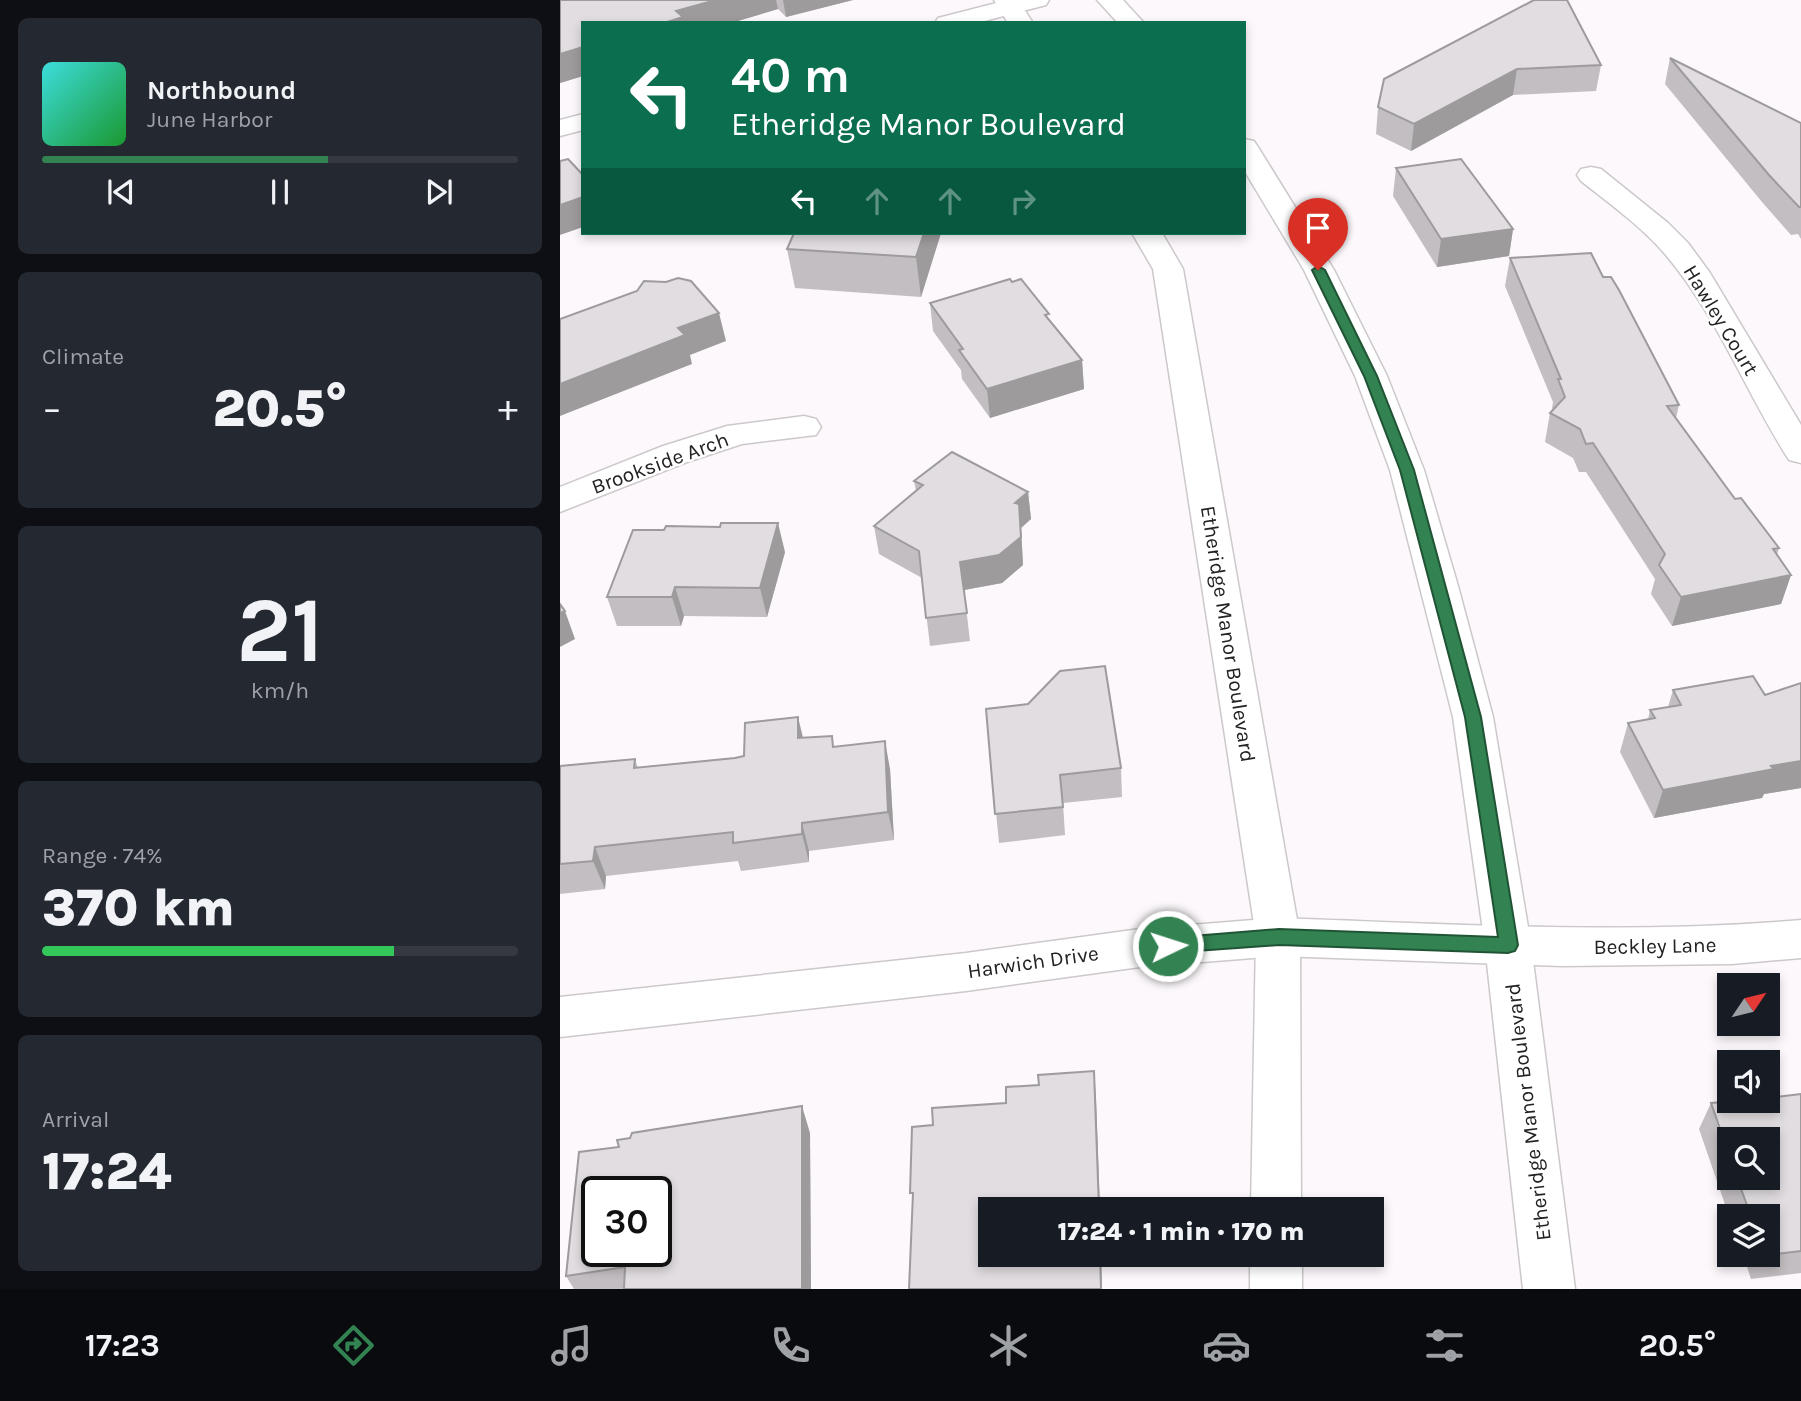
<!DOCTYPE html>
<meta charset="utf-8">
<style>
:root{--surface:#171b24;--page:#242831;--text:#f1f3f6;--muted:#9ea1a6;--line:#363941;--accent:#328252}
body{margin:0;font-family:Karla,sans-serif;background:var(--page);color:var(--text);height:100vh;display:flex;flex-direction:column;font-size:26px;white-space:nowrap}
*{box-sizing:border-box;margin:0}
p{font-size:23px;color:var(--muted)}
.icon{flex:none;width:38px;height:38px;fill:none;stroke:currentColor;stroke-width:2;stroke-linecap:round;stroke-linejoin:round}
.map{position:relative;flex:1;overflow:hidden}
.panel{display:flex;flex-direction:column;gap:18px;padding:18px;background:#0d0f14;width:560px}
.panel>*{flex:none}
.hud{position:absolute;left:21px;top:21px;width:665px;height:214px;border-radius:0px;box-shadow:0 4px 10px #0003;background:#0b6e4f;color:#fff;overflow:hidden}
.needle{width:46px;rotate:55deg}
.buttons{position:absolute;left:1157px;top:973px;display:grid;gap:14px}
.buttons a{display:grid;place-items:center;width:63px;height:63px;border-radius:0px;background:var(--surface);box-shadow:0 4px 10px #0003;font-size:35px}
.speed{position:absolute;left:21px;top:1176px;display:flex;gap:14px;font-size:35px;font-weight:700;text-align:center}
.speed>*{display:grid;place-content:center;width:91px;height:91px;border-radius:50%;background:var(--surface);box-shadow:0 4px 10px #0003;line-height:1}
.speed .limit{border:4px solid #111;border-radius:10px;background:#fff;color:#111}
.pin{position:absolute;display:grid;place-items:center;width:60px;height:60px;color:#fff;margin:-72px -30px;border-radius:50% 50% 50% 0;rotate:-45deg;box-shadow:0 0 7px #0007}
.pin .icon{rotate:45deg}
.me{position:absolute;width:77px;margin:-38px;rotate:86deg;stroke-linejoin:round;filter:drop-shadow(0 0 5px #0008)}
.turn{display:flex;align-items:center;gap:24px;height:147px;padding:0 35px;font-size:32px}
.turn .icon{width:91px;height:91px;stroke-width:2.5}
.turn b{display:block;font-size:49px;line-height:60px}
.lanes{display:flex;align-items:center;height:66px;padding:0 35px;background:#0003;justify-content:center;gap:35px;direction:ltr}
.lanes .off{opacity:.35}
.big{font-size:52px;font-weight:800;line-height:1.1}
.panel .tile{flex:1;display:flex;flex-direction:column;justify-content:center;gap:10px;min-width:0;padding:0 24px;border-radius:10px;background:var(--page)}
.panel .dial{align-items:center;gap:0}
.dial b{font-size:91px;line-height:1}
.song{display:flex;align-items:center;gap:21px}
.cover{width:84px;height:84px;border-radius:10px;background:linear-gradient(135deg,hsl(180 70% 55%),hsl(130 70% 35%))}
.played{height:7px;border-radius:4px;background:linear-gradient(90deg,var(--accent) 60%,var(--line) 60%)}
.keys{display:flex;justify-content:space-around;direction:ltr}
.heat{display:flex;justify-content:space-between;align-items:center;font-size:38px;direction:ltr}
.charge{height:10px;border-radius:5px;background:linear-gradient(90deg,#34c759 74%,var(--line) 0)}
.trip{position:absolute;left:418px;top:1197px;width:406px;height:70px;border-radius:0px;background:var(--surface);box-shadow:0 4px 10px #0003;font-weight:800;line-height:70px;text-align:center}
.tabs{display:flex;height:112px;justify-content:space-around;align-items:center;background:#090b0e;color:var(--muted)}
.tabs .icon{width:49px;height:49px}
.tabs .on{color:var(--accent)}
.tabs b{font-size:32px;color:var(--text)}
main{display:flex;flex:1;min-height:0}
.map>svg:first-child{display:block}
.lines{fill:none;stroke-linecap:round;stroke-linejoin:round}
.street-casing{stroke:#ccc8cb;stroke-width:3}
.secondary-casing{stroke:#ccc8cb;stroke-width:3}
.street{fill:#fff;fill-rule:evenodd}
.secondary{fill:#fff;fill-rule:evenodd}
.wall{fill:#c2bec1;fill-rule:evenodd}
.shaded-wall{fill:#9e9b9d}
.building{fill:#e1dde0;stroke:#9e9b9d;stroke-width:2;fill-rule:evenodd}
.route{fill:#328252;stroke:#205435;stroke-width:2}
.labels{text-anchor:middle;stroke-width:5;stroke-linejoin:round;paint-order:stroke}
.street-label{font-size:21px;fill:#232123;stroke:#fff}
</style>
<main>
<section class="panel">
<div class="tile">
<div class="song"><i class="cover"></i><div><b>Northbound</b><p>June Harbor</p></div></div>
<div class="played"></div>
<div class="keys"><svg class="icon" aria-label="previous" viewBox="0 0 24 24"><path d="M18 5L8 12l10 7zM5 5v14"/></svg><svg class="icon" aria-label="pause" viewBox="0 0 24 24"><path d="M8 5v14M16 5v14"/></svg><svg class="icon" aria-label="next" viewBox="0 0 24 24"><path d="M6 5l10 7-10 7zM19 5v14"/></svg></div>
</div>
<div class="tile"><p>Climate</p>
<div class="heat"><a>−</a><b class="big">20.5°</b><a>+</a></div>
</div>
<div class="tile dial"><b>21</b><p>km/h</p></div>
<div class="tile"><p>Range · 74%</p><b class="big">370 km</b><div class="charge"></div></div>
<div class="tile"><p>Arrival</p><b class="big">17:24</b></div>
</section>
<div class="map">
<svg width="1241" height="1289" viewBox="0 0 1241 1289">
<rect width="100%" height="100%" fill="#fcf8fb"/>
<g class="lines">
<defs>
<g id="street">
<polygon points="448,0 489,0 486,5 417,23 375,23 378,18"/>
<polygon points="23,114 23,130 0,136 0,120"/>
<path d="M1031 167 1041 169 1108 223 1128 243 1150 273 1241 425V463L1229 460C1186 393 1157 315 1105 254 1081 226 1050 204 1021 181L1017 175 1021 169Z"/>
<polygon points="244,416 256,419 261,427 256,435 182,444 127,462 0,512 0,487 103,446 167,426"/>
<path d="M718 918C892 924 1067 935 1241 920V958L1172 964 1003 966 718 956 580 967 406 991 0 1037V997L406 953 580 929Z"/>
</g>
<g id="secondary">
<polygon points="434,0 458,0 473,23 448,23"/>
<polygon points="537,0 563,0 584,23 558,23"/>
<polygon points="684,139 694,141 698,147 774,270 827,376 864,470 898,586 933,717 971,945 1015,1289 963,1289 925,945 893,717 830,470 795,376 744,270 684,170"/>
<polygon points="572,233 602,233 623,269 740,937 741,1209 691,1209 696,937 593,269"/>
<rect x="690" y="1255" width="52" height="34"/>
</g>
</defs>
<use href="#street" class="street-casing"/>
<use href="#secondary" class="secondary-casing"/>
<use href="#street" class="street"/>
<use href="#secondary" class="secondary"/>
</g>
<g class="wall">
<polygon points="0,0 293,0 226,17 218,9 171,23 23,23 23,76 0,83"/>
<polygon points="974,0 1041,65 1036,91 953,95 851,151 816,134 818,107"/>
<polygon points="1110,58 1241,123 1241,239 1238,234 1231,235 1202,202 1105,84"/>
<polygon points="836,168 953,229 949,256 877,267 833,196"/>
<polygon points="381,233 361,297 235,288 227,249"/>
<polygon points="950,258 1043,277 1119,405 1116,418 1175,499 1219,548 1217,555 1231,575 1221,604 1112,626 1091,594 1095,579 1026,472 1019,472 1013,458 985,442 990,413 993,410 992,408 993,402 945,286"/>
<polygon points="370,303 489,320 522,360 524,389 430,418 402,379 401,370 373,331"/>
<polygon points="354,481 468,492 471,519 461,528 463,565 442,583 404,590 410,641 370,646 362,578 319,554 314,526 356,491"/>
<polygon points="225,552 207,617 124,616 121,626 57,626 47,597"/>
<polygon points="1241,683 1241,788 1204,794 1202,798 1094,818 1060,752 1068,723 1088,719 1090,710 1108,707 1113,690 1205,695"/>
<polygon points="426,709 561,768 562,797 503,803 505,835 439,843"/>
<polygon points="243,738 275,746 330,769 334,840 249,851 249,862 181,871 178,861 46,876 45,889 0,894 0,766 75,759 78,768 175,758"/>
<path d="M1241 1094V1273L1191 1279 1183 1255H1208V1216H1169L1139 1129 1151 1103ZM1169 1139 1208 1178H1169Z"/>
<polygon points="250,1133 251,1289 14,1289 6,1276"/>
</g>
<g class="shaded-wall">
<polygon points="156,0 216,0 218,9 171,23 104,23 116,11"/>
<polygon points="223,0 293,0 226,17"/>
<polygon points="23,47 23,76 0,83 0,54"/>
<polygon points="957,69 953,95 851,151 854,124"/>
<polygon points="23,197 23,227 0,235 0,205"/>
<polygon points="953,229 949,256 877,267 881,239"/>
<polygon points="364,233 381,233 361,297 356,257"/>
<polygon points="159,313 166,341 130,355 132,364 0,416 0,384 118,328"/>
<polygon points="522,360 524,389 430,418 427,389"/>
<polygon points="468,492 471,519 461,528 463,565 442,583 404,590 400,562 455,503"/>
<polygon points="218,523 225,552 207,617 200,588"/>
<polygon points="1231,575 1221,604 1112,626 1121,597"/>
<polygon points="115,587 124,616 121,626 112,597"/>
<polygon points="5,611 15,639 0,647 0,613"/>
<polygon points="238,717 245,746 238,738"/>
<polygon points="325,741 330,769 334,840 328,812"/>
<polygon points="1241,761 1241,788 1204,794 1202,798 1094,818 1103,790 1211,766"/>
<polygon points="242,823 249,851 249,862 242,834"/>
<polygon points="35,847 46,876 45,889 33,861"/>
<polygon points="534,1071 536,1098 540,1209 539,1209"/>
<polygon points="242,1106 250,1133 251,1289 242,1289"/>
<polygon points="540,1255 541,1255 542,1289 541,1289"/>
</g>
<g class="building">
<polygon points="0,0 156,0 116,11 123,17 104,23 23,23 23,47 0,54"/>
<polygon points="974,0 1007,0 1041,65 957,69 854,124 818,107 824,79"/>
<polygon points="1110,58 1241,123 1241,207 1239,207 1209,175"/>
<polygon points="8,159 23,175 23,197 0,205 0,161"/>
<polygon points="901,159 953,229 881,239 836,168"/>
<polygon points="234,233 364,233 356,257 227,249"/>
<polygon points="1031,253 1043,277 1051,277 1059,290 1119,405 1107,406 1175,499 1181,498 1219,548 1213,549 1231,575 1121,597 1099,565 1105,554 1033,443 1026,444 1020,429 990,413 1005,397 998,379 1001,379 950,258"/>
<polygon points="118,278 131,281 159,313 118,328 125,335 0,384 0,319 77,291 84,281 106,282"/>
<polygon points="450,279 452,282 461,279 489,314 485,315 522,360 427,389 399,350 403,349 370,303"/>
<polygon points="392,452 468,492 455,503 459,504 461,537 439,555 400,562 407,613 366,618 359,551 314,526 363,485 354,481"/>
<polygon points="161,523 218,523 200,588 115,587 112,597 47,597 73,530 104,530 106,526 160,527"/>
<polygon points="0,604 5,611 0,613"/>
<polygon points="545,666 561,768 500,775 503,807 435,814 426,709 468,704 500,671"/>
<polygon points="1193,676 1205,695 1241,683 1241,761 1211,766 1214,769 1103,790 1068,723 1095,718 1090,710 1121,705 1113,690"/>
<polygon points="238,717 238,738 272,736 273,747 325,741 328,812 242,823 242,834 173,843 173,832 35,847 33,861 0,864 0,766 75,759 74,768 175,758 184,756 185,723"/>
<polygon points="534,1071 539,1209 430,1209 430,1255 540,1255 541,1289 349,1289 353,1193 350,1193 352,1127 373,1125 372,1108 446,1103 446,1087 479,1085 478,1075"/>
<polygon points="1241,1094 1241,1251 1208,1255 1208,1216 1191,1216 1177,1178 1208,1178 1208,1139 1169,1139 1169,1154 1151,1103 1177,1101 1208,1101 1208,1098"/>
<path d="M242 1106V1289H64L65 1267 6 1276 19 1152 59 1147 57 1140 70 1138 72 1133ZM37 1192H96V1251H37Z"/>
</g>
<polygon class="route" points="758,266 765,270 817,376 854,470 921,717 958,945 955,951 948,953 719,945 608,953 601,951 598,946 601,940 608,938 719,929 938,937 905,717 840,470 804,376 752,270"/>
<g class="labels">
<g class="street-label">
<text transform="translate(1161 320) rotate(59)" y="7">Hawley Court</text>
<text transform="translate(100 463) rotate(-20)" y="7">Brookside Arch</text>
<text transform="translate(668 634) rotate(81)" y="7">Etheridge Manor Boulevard</text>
<text transform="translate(1095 946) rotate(-1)" y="7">Beckley Lane</text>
<text transform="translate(473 962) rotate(-8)" y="7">Harwich Drive</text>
<text transform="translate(968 1112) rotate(-97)" y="7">Etheridge Manor Boulevard</text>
</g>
</g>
</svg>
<div class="buttons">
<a><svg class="needle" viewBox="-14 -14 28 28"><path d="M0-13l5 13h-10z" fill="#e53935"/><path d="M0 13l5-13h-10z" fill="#9ea1a6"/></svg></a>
<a><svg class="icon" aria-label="sound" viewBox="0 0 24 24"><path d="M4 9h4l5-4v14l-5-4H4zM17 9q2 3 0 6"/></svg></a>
<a><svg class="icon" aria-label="search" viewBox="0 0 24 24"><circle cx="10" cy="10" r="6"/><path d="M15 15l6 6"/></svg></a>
<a><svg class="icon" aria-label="layers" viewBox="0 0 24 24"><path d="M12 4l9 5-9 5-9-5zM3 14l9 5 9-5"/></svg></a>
</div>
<div class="speed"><div class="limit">30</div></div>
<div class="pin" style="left:758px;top:270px;background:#d93025"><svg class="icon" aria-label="arrive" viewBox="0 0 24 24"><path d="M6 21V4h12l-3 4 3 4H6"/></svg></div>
<svg class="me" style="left:608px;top:946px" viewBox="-20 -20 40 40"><circle r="17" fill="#328252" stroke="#fff" stroke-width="3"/><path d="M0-11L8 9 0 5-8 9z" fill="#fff"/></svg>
<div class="trip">17:24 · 1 min · 170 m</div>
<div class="hud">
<div class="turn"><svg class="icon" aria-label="left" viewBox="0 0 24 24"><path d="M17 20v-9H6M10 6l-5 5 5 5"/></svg><div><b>40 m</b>Etheridge Manor Boulevard</div></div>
<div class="lanes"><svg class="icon" aria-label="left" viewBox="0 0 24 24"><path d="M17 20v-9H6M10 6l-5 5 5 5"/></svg><svg class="icon off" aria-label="ahead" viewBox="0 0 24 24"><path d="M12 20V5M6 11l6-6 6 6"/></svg><svg class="icon off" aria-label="ahead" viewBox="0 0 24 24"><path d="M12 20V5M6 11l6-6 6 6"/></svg><svg class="icon off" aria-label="right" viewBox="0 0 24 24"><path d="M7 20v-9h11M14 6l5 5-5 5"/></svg></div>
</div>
</div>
</main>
<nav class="tabs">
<b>17:23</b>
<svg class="icon on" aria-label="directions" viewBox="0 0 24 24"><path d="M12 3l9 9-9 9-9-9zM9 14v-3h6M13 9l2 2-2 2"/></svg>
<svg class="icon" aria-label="music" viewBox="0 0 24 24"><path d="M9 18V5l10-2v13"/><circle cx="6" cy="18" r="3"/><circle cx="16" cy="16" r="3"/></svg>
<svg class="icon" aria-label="phone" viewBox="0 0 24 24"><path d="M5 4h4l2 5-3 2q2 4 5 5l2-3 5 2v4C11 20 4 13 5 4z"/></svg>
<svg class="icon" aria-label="climate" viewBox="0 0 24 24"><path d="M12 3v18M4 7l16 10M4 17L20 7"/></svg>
<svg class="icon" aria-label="car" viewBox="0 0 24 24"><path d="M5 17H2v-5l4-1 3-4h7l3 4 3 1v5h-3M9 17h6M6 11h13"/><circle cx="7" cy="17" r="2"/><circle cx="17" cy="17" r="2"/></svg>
<svg class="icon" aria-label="filters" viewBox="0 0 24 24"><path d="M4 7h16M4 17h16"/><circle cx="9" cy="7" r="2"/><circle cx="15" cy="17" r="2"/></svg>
<b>20.5°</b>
</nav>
